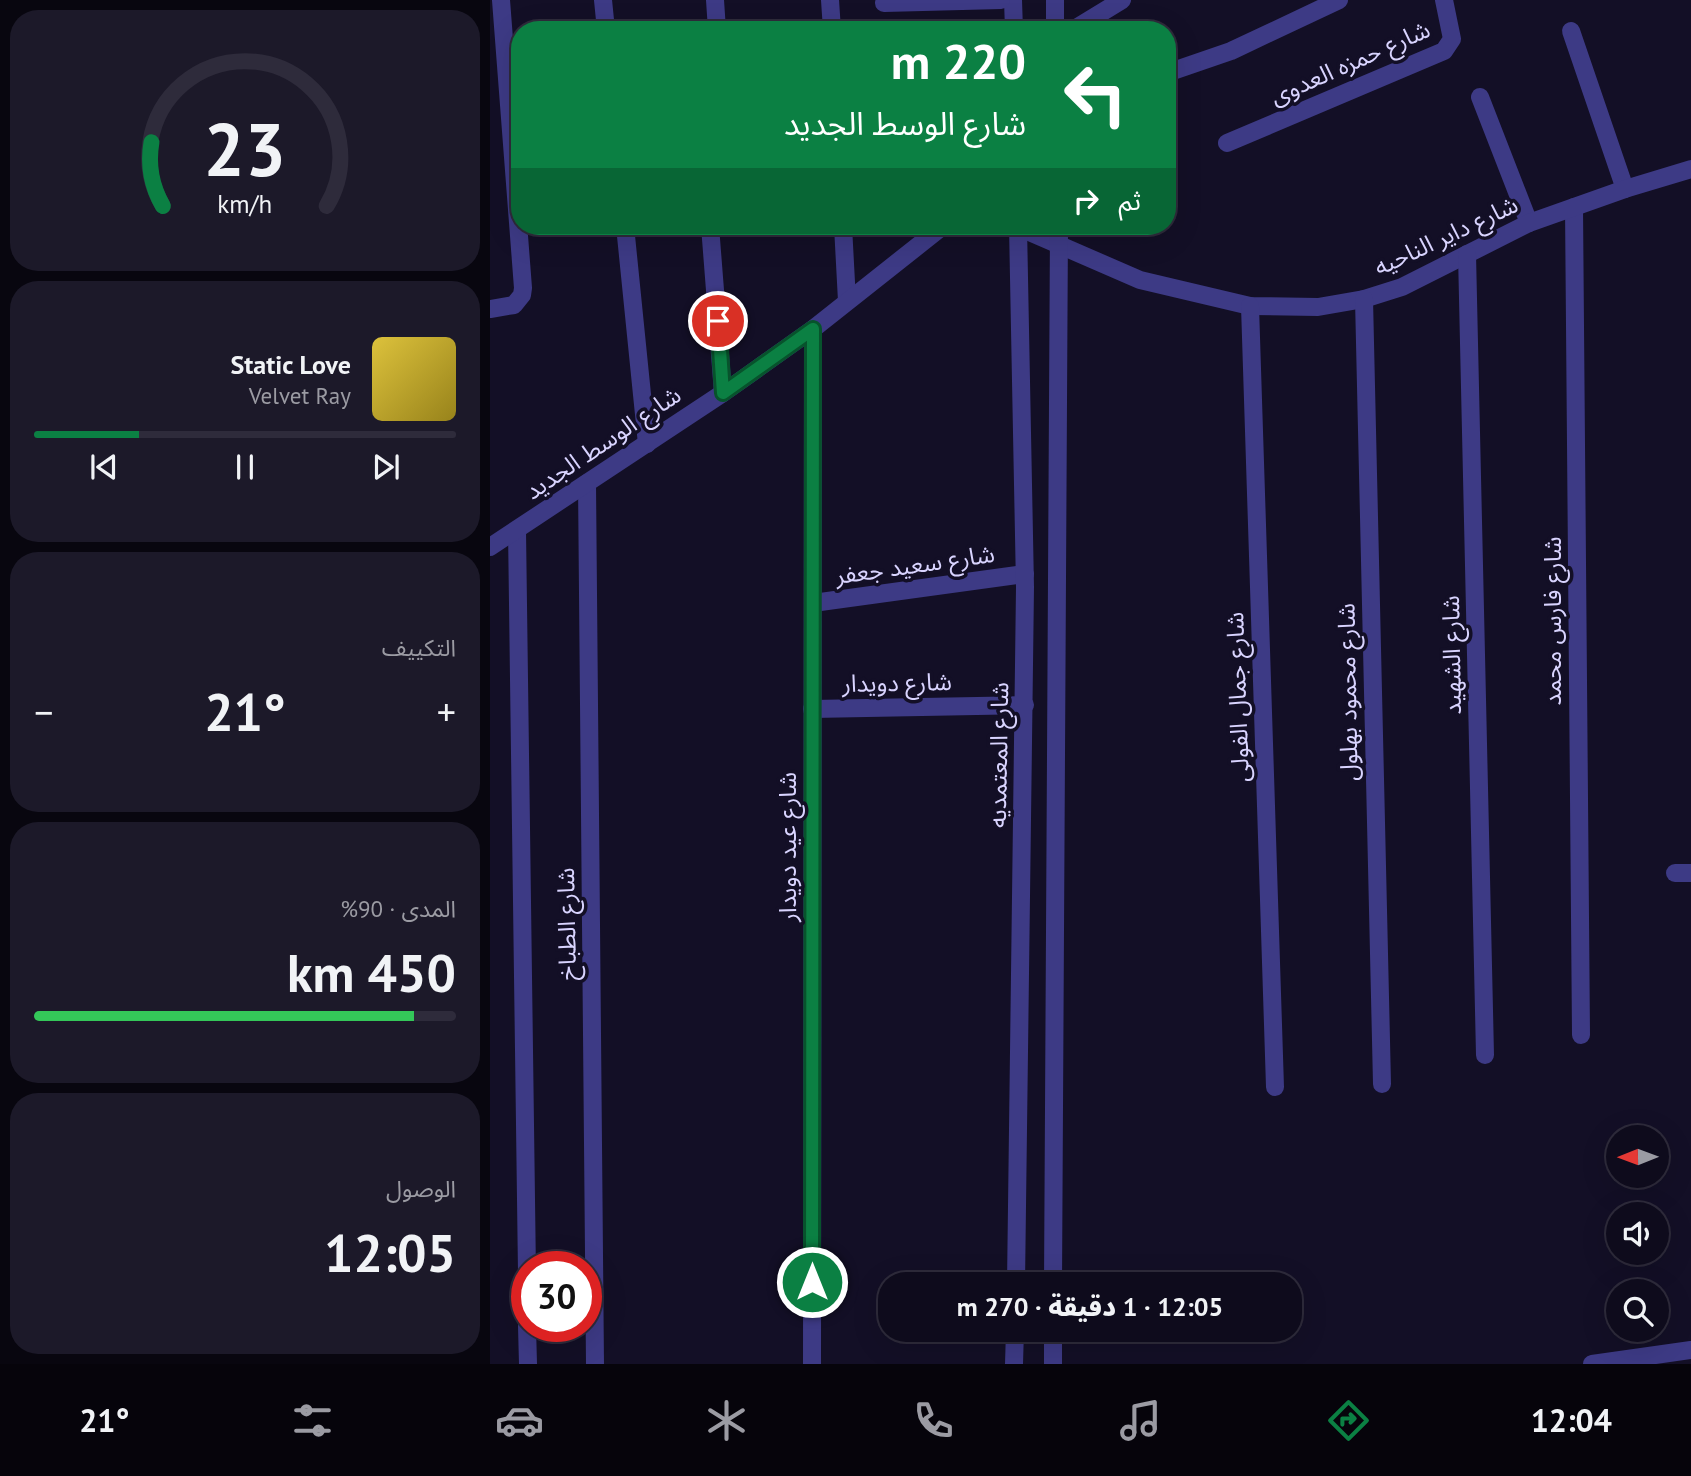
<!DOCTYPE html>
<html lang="ar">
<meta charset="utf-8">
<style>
:root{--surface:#0e0b1c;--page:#1c1929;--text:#f1f3f6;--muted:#9b9ba3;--line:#2e2b3b;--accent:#0b8043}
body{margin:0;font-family:"PT Sans","Noto Sans Arabic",sans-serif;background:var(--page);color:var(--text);direction:rtl;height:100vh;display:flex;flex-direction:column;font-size:26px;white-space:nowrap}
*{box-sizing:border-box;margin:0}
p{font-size:23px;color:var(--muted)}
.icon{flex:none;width:38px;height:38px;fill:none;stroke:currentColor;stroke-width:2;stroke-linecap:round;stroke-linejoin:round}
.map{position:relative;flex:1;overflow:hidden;direction:ltr}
.sheet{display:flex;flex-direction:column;gap:10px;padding:10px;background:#08060f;width:490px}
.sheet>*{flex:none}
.hud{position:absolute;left:21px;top:21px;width:665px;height:214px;border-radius:28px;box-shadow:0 7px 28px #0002,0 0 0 2px var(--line);direction:rtl;background:#0b8043;color:#fff;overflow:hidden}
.needle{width:46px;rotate:269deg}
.controls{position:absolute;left:1116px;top:1125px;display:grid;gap:14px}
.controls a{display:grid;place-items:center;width:63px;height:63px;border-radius:50%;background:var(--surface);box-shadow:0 7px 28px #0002,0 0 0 2px var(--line);font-size:35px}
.speed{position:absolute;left:21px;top:1251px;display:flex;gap:14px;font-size:35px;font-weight:700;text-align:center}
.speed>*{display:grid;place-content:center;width:91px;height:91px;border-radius:50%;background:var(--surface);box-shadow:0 7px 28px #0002,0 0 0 2px var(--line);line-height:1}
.speed .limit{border:10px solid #d22;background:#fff;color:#111}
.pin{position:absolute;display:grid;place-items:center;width:60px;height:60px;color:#fff;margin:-30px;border:4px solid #fff;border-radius:50%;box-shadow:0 2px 7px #0007}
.me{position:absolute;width:77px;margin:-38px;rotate:0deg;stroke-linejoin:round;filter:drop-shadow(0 0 5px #0008)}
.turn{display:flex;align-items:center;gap:24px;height:147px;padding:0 35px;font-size:32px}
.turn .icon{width:91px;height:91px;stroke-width:2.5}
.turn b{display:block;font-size:49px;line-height:60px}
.then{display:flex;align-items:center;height:66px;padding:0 35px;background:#0003;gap:14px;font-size:26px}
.big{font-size:52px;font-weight:800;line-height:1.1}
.sheet .widget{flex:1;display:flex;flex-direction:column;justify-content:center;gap:10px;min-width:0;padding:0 24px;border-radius:28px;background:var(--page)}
.sheet .dial{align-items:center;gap:0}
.dial svg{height:182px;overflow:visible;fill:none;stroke:var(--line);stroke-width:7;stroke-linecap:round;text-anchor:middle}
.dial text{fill:var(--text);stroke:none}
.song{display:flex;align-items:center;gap:21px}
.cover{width:84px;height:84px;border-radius:10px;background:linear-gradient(135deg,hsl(50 70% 55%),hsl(50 70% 35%))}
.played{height:7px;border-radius:4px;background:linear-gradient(90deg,var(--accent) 25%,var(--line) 25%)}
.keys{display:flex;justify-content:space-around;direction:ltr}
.heat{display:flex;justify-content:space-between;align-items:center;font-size:38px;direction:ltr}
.charge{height:10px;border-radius:5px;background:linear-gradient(90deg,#34c759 90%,var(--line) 0)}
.trip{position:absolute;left:388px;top:1272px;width:424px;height:70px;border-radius:28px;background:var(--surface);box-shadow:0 7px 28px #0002,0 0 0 2px var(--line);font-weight:800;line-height:70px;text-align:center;direction:rtl}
.menu{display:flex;height:112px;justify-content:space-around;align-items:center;background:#06040b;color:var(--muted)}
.menu .icon{width:49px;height:49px}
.menu .active{color:var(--accent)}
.menu b{font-size:32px;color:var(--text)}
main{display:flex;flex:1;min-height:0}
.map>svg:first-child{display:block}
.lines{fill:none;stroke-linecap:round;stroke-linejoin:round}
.minor{stroke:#3d3a85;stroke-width:18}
.route-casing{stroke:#07532c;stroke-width:18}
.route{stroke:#0b8043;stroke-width:12}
.labels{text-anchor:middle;stroke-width:7;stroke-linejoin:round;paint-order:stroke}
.street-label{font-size:24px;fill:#d9d4ff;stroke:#130f26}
</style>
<main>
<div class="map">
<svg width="1201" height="1364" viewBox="0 0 1201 1364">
<rect width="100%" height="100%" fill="#130f26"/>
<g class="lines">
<g class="minor">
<polyline points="113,0 116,30"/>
<polyline points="225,0 227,30"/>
<polyline points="340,0 342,30"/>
<polyline points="523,0 524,30"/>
<polyline points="565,0 565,30"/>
<polyline points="394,3 511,0"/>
<polyline points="583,30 632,0"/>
<polyline points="1081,31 1135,189"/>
<polyline points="677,73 741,51 849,0"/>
<polyline points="990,97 1039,223"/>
<polyline points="737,143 954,51 962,39 954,0"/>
<polyline points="1084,207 1091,1035"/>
<polyline points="135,226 157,444"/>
<polyline points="220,226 233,393"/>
<polyline points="353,226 357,301"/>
<polyline points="528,227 650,280 760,306 828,307 874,299 912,287 1039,223 1135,189 1201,169"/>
<polyline points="977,254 995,1055"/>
<polyline points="874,299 892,1084"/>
<polyline points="760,306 785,1087"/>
<polyline points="0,309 24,305 32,295 33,288 11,0"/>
<polyline points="97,483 105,1364"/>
<polyline points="27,530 37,1273"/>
<polyline points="0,547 233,393 323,329 453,226"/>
<polyline points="323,603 535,574"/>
<polyline points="322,709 535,705"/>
<polyline points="1185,873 1201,873"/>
<polyline points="526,1284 535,587 528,226"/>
<polyline points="563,1284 569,226"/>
<polyline points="37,1326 38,1364"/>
<polyline points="563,1330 563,1364"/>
<polyline points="322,1364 323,329"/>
<polyline points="524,1364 525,1330"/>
<polyline points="1102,1364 1201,1350"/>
</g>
</g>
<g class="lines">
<defs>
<polyline id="route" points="228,321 233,393 323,329 322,1282"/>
</defs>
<use href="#route" class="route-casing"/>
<use href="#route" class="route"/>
</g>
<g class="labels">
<g class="street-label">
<text transform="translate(860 63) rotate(-24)" y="8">شارع حمزه العدوى</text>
<text transform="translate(956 236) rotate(-25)" y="8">شارع داير الناحيه</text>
<text transform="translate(113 443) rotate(-34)" y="8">شارع الوسط الجديد</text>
<text transform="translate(425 565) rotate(-8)" y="8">شارع سعيد جعفر</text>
<text transform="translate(1063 621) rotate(-90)" y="8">شارع فارس محمد</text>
<text transform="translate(962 655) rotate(-91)" y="8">شارع الشهيد</text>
<text transform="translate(407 683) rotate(-1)" y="8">شارع دويدار</text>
<text transform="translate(858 692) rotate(-91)" y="8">شارع محمود بهلول</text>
<text transform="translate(748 697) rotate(-92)" y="8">شارع جمال الفولى</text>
<text transform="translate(509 755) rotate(-89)" y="8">شارع المعتمديه</text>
<text transform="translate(298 847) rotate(-90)" y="8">شارع عيد دويدار</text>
<text transform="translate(77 924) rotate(-91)" y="8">شارع الطباخ</text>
</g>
</g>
</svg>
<div class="controls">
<a><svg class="needle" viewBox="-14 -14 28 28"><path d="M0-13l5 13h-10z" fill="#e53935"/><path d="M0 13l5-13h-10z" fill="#9b9ba3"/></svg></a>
<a><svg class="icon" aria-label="sound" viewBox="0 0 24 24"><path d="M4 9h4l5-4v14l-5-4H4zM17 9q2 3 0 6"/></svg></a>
<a><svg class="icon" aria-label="search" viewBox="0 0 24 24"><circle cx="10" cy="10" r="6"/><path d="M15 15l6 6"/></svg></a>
</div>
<div class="speed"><div class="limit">30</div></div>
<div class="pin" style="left:228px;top:321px;background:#d93025"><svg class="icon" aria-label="arrive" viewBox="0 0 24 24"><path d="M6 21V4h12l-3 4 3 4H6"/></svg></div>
<svg class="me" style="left:322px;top:1282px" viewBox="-20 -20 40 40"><circle r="17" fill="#0b8043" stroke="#fff" stroke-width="3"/><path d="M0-11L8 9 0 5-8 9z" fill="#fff"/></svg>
<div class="trip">12:05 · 1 دقيقة · 270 m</div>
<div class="hud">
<div class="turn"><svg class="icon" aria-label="left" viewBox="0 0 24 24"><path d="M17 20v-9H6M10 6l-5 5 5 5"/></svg><div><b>220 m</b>شارع الوسط الجديد</div></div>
<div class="then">ثم<svg class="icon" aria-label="right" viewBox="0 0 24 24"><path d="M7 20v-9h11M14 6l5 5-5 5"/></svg></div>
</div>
</div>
<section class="sheet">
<div class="widget dial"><svg viewBox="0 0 100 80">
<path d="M14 69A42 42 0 1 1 86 69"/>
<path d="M14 69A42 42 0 0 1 9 41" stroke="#0b8043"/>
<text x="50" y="56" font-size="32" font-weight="700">23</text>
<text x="50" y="72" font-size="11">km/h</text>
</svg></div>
<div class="widget">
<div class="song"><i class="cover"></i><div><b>Static Love</b><p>Velvet Ray</p></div></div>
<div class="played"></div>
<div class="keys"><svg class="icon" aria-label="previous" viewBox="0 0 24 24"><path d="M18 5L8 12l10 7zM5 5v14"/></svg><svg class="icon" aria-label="pause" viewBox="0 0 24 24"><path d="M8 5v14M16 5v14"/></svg><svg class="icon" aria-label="next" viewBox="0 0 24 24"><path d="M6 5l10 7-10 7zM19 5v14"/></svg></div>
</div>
<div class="widget"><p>التكييف</p>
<div class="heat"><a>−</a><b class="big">21°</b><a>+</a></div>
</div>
<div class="widget"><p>المدى · 90%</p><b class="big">450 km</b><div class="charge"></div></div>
<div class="widget"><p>الوصول</p><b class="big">12:05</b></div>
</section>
</main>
<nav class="menu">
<b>12:04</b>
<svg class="icon active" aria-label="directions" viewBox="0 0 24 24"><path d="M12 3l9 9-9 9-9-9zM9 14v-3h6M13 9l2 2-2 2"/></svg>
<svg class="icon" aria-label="music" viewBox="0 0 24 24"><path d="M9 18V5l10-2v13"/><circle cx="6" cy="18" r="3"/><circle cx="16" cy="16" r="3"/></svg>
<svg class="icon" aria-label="phone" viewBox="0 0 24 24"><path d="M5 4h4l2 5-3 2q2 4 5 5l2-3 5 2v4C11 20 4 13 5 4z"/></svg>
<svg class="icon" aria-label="climate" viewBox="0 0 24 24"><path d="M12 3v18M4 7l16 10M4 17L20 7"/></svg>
<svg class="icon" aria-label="car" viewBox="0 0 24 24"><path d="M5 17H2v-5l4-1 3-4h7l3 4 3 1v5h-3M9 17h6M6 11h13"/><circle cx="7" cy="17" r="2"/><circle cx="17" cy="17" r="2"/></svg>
<svg class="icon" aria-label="filters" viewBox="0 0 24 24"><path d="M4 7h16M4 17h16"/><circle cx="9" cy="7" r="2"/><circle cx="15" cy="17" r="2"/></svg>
<b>21°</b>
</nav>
